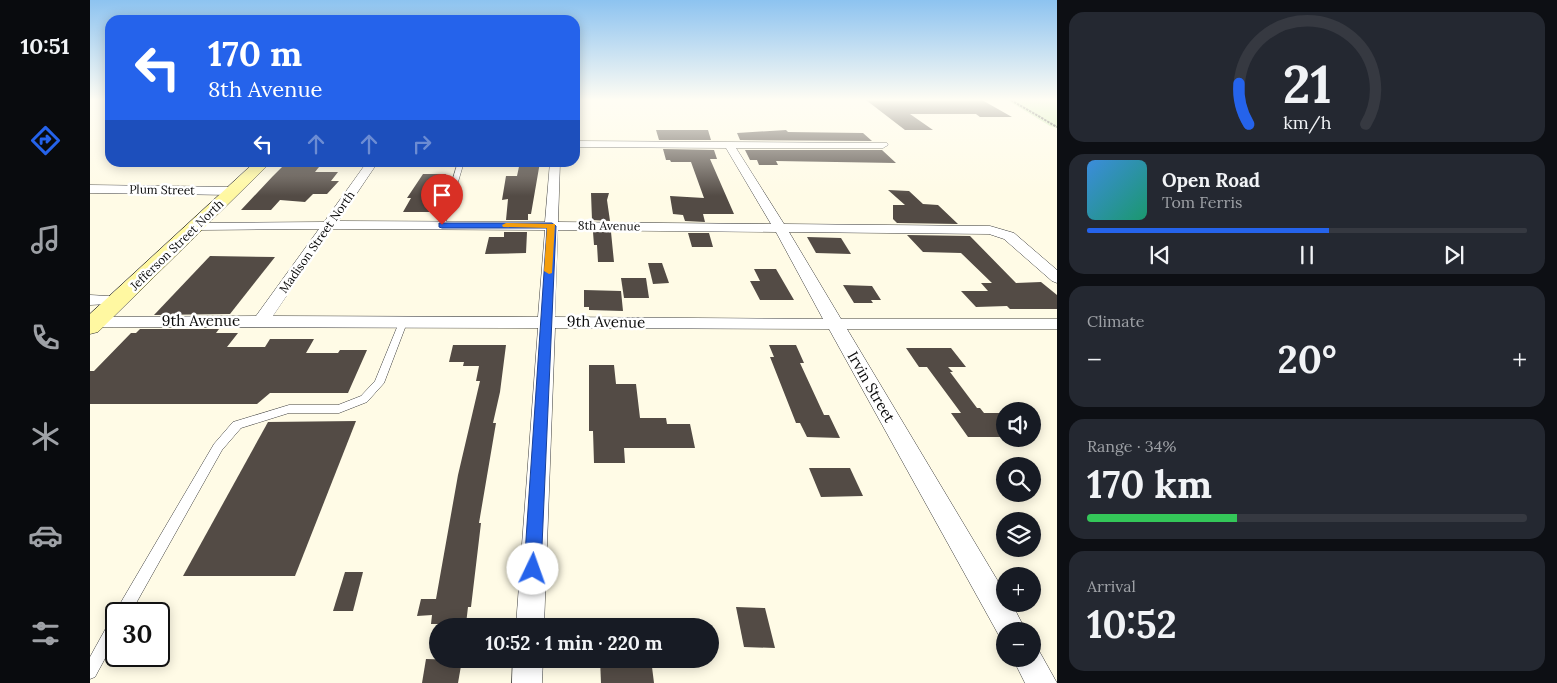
<!DOCTYPE html>
<meta charset="utf-8">
<style>
:root{--surface:#171b24;--page:#242831;--text:#f1f3f6;--muted:#9ea1a6;--line:#363941;--accent:#2563eb}
body{margin:0;font-family:Lora,serif;background:var(--page);color:var(--text);height:100vh;display:flex;flex-direction:column;font-size:19px;white-space:nowrap}
*{box-sizing:border-box;margin:0}
p{font-size:16px;color:var(--muted)}
.icon{flex:none;width:28px;height:28px;fill:none;stroke:currentColor;stroke-width:2;stroke-linecap:round;stroke-linejoin:round}
.map{position:relative;flex:1;overflow:hidden}
.drawer{display:flex;flex-direction:column;gap:12px;padding:12px;background:#0d0f14;width:500px}
.drawer>*{flex:none}
.top-card{position:absolute;left:15px;top:15px;width:475px;height:152px;border-radius:15px;box-shadow:0 2px 12px #0003;background:#2563eb;color:#fff;overflow:hidden}
.buttons{position:absolute;left:906px;top:402px;display:grid;gap:10px}
.buttons a{display:grid;place-items:center;width:45px;height:45px;border-radius:50%;background:var(--surface);box-shadow:0 2px 12px #0003;font-size:25px}
.speed{position:absolute;left:15px;top:602px;display:flex;gap:10px;font-size:25px;font-weight:700;text-align:center}
.speed>*{display:grid;place-content:center;width:65px;height:65px;border-radius:50%;background:var(--surface);box-shadow:0 2px 12px #0003;line-height:1}
.speed .limit{border:2px solid #111;border-radius:8px;background:#fff;color:#111}
.pin{position:absolute;display:grid;place-items:center;width:42px;height:42px;color:#fff;margin:-51px -21px;border-radius:50% 50% 50% 0;rotate:-45deg;box-shadow:0 0 5px #0007}
.pin .icon{rotate:45deg}
.me{position:absolute;width:55px;margin:-28px;rotate:3deg;stroke-linejoin:round;filter:drop-shadow(0 0 4px #0008)}
.turn{display:flex;align-items:center;gap:18px;height:105px;padding:0 20px;font-size:22px}
.turn .icon{width:65px;height:65px;stroke-width:2.5}
.turn b{display:block;font-size:35px;line-height:42px}
.lanes{display:flex;align-items:center;height:48px;padding:0 20px;background:#0003;justify-content:center;gap:25px;direction:ltr}
.lanes .off{opacity:.35}
.big{font-size:38px;font-weight:700;line-height:1.1}
.drawer .widget{flex:1;display:flex;flex-direction:column;justify-content:center;gap:8px;min-width:0;padding:0 18px;border-radius:15px;background:var(--page)}
.drawer .dial{align-items:center;gap:0}
.dial svg{height:130px;overflow:visible;fill:none;stroke:var(--line);stroke-width:7;stroke-linecap:round;text-anchor:middle}
.dial text{fill:var(--text);stroke:none}
.song{display:flex;align-items:center;gap:15px}
.cover{width:60px;height:60px;border-radius:8px;background:linear-gradient(135deg,hsl(210 70% 55%),hsl(160 70% 35%))}
.played{height:5px;border-radius:2px;background:linear-gradient(90deg,var(--accent) 55%,var(--line) 55%)}
.keys{display:flex;justify-content:space-around;direction:ltr}
.heat{display:flex;justify-content:space-between;align-items:center;font-size:28px;direction:ltr}
.charge{height:8px;border-radius:4px;background:linear-gradient(90deg,#34c759 34%,var(--line) 0)}
.trip{position:absolute;left:339px;top:618px;width:290px;height:50px;border-radius:25px;background:var(--surface);box-shadow:0 2px 12px #0003;font-weight:700;line-height:50px;text-align:center}
main{display:flex;flex:1;min-height:0}
.tabs{display:flex;flex-direction:column;width:90px;justify-content:space-around;align-items:center;background:#090b0e;color:var(--muted)}
.tabs .icon{width:35px;height:35px}
.tabs .selected{color:var(--accent)}
.tabs b{font-size:22px;color:var(--text)}
.map>svg:first-child{display:block}
.green{fill:#ccecad}
.building{fill:#534b45}
.lines{fill:none;stroke-linecap:round;stroke-linejoin:round}
.service-casing{stroke:#3d3d3d;stroke-width:1}
.minor-casing{stroke:#3d3d3d;stroke-width:1}
.secondary-casing{stroke:#2c2c2c;stroke-width:1}
.path{stroke:#2c2c2c;stroke-width:2;stroke-dasharray:2.5 1;stroke-linecap:butt}
.service{fill:#fff;fill-rule:evenodd}
.minor{fill:#fff;fill-rule:evenodd}
.secondary{fill:#fff8a1;fill-rule:evenodd}
.route{fill:#2563eb;stroke:#184099}
.slow{fill:#f59e0b}
.labels{text-anchor:middle;stroke-width:5;stroke-linejoin:round;paint-order:stroke}
.far-street-label{font-size:12px;fill:#0a0a0a;stroke:#fff}
.street-label{font-size:15px;fill:#0a0a0a;stroke:#fff}
</style>
<main>
<nav class="tabs">
<b>10:51</b>
<svg class="icon selected" aria-label="directions" viewBox="0 0 24 24"><path d="M12 3l9 9-9 9-9-9zM9 14v-3h6M13 9l2 2-2 2"/></svg>
<svg class="icon" aria-label="music" viewBox="0 0 24 24"><path d="M9 18V5l10-2v13"/><circle cx="6" cy="18" r="3"/><circle cx="16" cy="16" r="3"/></svg>
<svg class="icon" aria-label="phone" viewBox="0 0 24 24"><path d="M5 4h4l2 5-3 2q2 4 5 5l2-3 5 2v4C11 20 4 13 5 4z"/></svg>
<svg class="icon" aria-label="climate" viewBox="0 0 24 24"><path d="M12 3v18M4 7l16 10M4 17L20 7"/></svg>
<svg class="icon" aria-label="car" viewBox="0 0 24 24"><path d="M5 17H2v-5l4-1 3-4h7l3 4 3 1v5h-3M9 17h6M6 11h13"/><circle cx="7" cy="17" r="2"/><circle cx="17" cy="17" r="2"/></svg>
<svg class="icon" aria-label="filters" viewBox="0 0 24 24"><path d="M4 7h16M4 17h16"/><circle cx="9" cy="7" r="2"/><circle cx="15" cy="17" r="2"/></svg>
</nav>
<div class="map">
<svg width="967" height="683" viewBox="0 0 967 683">
<rect width="100%" height="100%" fill="#fffbe6"/>
<polygon class="green" points="917,100 967,100 967,128 960,126"/>
<g class="building">
<polygon points="776,100 892,100 922,117 890,117 886,114 820,114 843,130 815,130"/>
<polygon points="566,130 618,130 621,140 569,140"/>
<polygon points="696,130 698,132 773,133 782,141 650,140 647,133"/>
<polygon points="573,149 624,150 627,159 620,159 644,214 613,214 615,222 595,221 593,215 583,214 580,196 614,198 601,162 581,162 580,160 576,160"/>
<polygon points="655,150 792,150 806,163 686,161 688,165 669,165 667,160 660,160"/>
<polygon points="201,162 233,162 225,172 248,172 241,181 249,181 237,194 223,194 215,202 190,200 181,210 151,210 183,176 193,166 197,166"/>
<polygon points="430,162 450,162 441,214 438,214 438,220 416,220 418,199 412,200 416,176 427,176"/>
<polygon points="333,174 356,174 349,198 341,212 313,212 321,198 317,198"/>
<polygon points="798,190 819,191 833,204 848,205 868,224 807,223 803,219 803,205 815,205"/>
<polygon points="501,193 519,193 517,200 520,221 502,220"/>
<polygon points="414,232 437,232 436,253 395,254 399,237 414,237"/>
<polygon points="503,232 521,232 524,262 508,262 507,245 504,245"/>
<polygon points="598,233 619,233 623,247 602,247"/>
<polygon points="817,235 880,236 926,283 951,282 967,295 967,309 920,309 917,306 886,307 871,291 898,291 891,283 902,283 871,253 833,252"/>
<polygon points="717,237 751,238 761,254 726,253"/>
<polygon points="120,256 185,257 140,314 64,315"/>
<polygon points="558,263 572,263 579,283 563,284"/>
<polygon points="664,269 686,269 704,300 670,300 660,281 670,281"/>
<polygon points="531,278 556,278 559,298 534,298"/>
<polygon points="753,285 782,286 791,300 781,300 783,303 764,303"/>
<polygon points="494,290 531,291 533,311 499,310 499,307 494,307"/>
<polygon points="50,329 129,329 126,333 148,333 137,347 175,347 180,339 224,339 216,353 248,353 250,350 277,350 258,393 180,393 167,404 0,404 0,371 4,371 41,333 46,333"/>
<polygon points="363,345 416,345 410,392 403,423 406,423 389,523 391,523 381,607 378,607 376,624 341,624 342,615 327,616 331,599 346,599 368,475 390,381 386,381 389,366 373,366 374,362 359,362"/>
<polygon points="679,345 706,345 714,363 710,363 734,415 739,415 750,438 717,437 710,423 706,423 680,357 684,357"/>
<polygon points="816,348 861,348 876,367 858,367 863,372 860,372 887,408 890,408 894,413 915,413 915,437 878,437 861,413 871,413 837,367 829,367"/>
<polygon points="499,365 524,365 526,384 546,384 550,418 576,418 577,424 600,424 605,448 534,448 535,463 504,463 503,431 499,431"/>
<polygon points="266,421 205,576 93,576 178,422"/>
<polygon points="719,468 760,468 773,496 731,497"/>
<polygon points="255,572 273,572 263,611 243,611"/>
<polygon points="646,607 675,608 685,648 654,647"/>
<polygon points="336,659 372,660 368,683 332,683"/>
<polygon points="510,659 561,659 564,683 511,683"/>
</g>
<g class="lines">
<defs>
<g id="service">
<polygon points="368,162 374,162 355,225 354,226 350,226 349,225"/>
<polygon points="314,317 318,320 294,383 277,402 249,413 199,413 151,428 132,450 40,614 26,614 26,617 25,614 27,609 124,444 143,422 199,405 248,405 271,396 285,381 310,320"/>
<polygon points="26,617 26,638 5,677 0,679 0,657 21,619"/>
</g>
<g id="minor">
<path d="M485 141 797 143 798 145 793 148H646L694 224 900 226 924 233 967 270V283L962 281 914 239 899 234 699 232 751 319H967V329H757L915 593V604H922L936 631H915V642L912 641 739 329 465 328 454 626H426L448 328 6 327 0 326V318L6 317 166 316 229 229 108 230 101 226 103 223 234 222 277 162H288L248 221 455 222 460 162H470L468 222 681 224 636 148 485 147ZM242 229 455 230 448 317 183 316ZM468 230 686 232 733 319 465 317Z"/>
<polygon points="0,185 143,187 149,191 143,195 0,193"/>
<polygon points="0,295 36,297 38,300 36,303 0,305"/>
<polygon points="942,646 948,649 967,683 935,683 923,659 942,659"/>
<polygon points="423,659 453,659 452,683 422,683"/>
</g>
<polygon id="secondary" points="165,162 181,162 8,332 0,334 0,314"/>
</defs>
<use href="#service" class="service-casing"/>
<use href="#minor" class="minor-casing"/>
<use href="#secondary" class="secondary-casing"/>
<polyline class="path" points="921,100 967,127"/>
<use href="#service" class="service"/>
<use href="#minor" class="minor"/>
<use href="#secondary" class="secondary"/>
</g>
<linearGradient id="sky" x2="0" y2="1"><stop stop-color="#8dc3f0"/><stop offset="0.51" stop-color="#fffdf4"/><stop offset="1" stop-color="#fffdf4" stop-opacity="0"/></linearGradient>
<rect width="967" height="196" fill="url(#sky)"/>
<polygon class="route" points="349,223 462,223 466,226 451,569 449,575 443,577 437,575 434,569 457,228 352,228 349,227"/>
<polygon class="slow" points="416,223 465,224 462,273 459,274 454,271 457,228 413,227 412,225"/>
<g class="labels">
<g class="far-street-label">
<text transform="translate(72 190) rotate(1)" y="4">Plum Street</text>
<text transform="translate(519 226) rotate(1)" y="4">8th Avenue</text>
<text transform="translate(227 242) rotate(-55)" y="4">Madison Street North</text>
<text transform="translate(87 245) rotate(-44)" y="4">Jefferson Street North</text>
</g>
<g class="street-label">
<text x="111" y="326">9th Avenue</text>
<text transform="translate(516 322) rotate(1)" y="5">9th Avenue</text>
<text transform="translate(781 387) rotate(60)" y="5">Irvin Street</text>
</g>
</g>
</svg>
<div class="buttons">
<a><svg class="icon" aria-label="sound" viewBox="0 0 24 24"><path d="M4 9h4l5-4v14l-5-4H4zM17 9q2 3 0 6"/></svg></a>
<a><svg class="icon" aria-label="search" viewBox="0 0 24 24"><circle cx="10" cy="10" r="6"/><path d="M15 15l6 6"/></svg></a>
<a><svg class="icon" aria-label="layers" viewBox="0 0 24 24"><path d="M12 4l9 5-9 5-9-5zM3 14l9 5 9-5"/></svg></a>
<a>+</a>
<a>−</a>
</div>
<div class="speed"><div class="limit">30</div></div>
<div class="pin" style="left:352px;top:225px;background:#d93025"><svg class="icon" aria-label="arrive" viewBox="0 0 24 24"><path d="M6 21V4h12l-3 4 3 4H6"/></svg></div>
<svg class="me" style="left:443px;top:569px" viewBox="-20 -20 40 40"><circle r="19" fill="#fff"/><path d="M0-13L10 11 0 6-10 11z" fill="#2563eb"/></svg>
<div class="trip">10:52 · 1 min · 220 m</div>
<div class="top-card">
<div class="turn"><svg class="icon" aria-label="left" viewBox="0 0 24 24"><path d="M17 20v-9H6M10 6l-5 5 5 5"/></svg><div><b>170 m</b>8th Avenue</div></div>
<div class="lanes"><svg class="icon" aria-label="left" viewBox="0 0 24 24"><path d="M17 20v-9H6M10 6l-5 5 5 5"/></svg><svg class="icon off" aria-label="ahead" viewBox="0 0 24 24"><path d="M12 20V5M6 11l6-6 6 6"/></svg><svg class="icon off" aria-label="ahead" viewBox="0 0 24 24"><path d="M12 20V5M6 11l6-6 6 6"/></svg><svg class="icon off" aria-label="right" viewBox="0 0 24 24"><path d="M7 20v-9h11M14 6l5 5-5 5"/></svg></div>
</div>
</div>
<section class="drawer">
<div class="widget dial"><svg viewBox="0 0 100 80">
<path d="M14 69A42 42 0 1 1 86 69"/>
<path d="M14 69A42 42 0 0 1 8 44" stroke="#2563eb"/>
<text x="50" y="56" font-size="32" font-weight="700">21</text>
<text x="50" y="72" font-size="11">km/h</text>
</svg></div>
<div class="widget">
<div class="song"><i class="cover"></i><div><b>Open Road</b><p>Tom Ferris</p></div></div>
<div class="played"></div>
<div class="keys"><svg class="icon" aria-label="previous" viewBox="0 0 24 24"><path d="M18 5L8 12l10 7zM5 5v14"/></svg><svg class="icon" aria-label="pause" viewBox="0 0 24 24"><path d="M8 5v14M16 5v14"/></svg><svg class="icon" aria-label="next" viewBox="0 0 24 24"><path d="M6 5l10 7-10 7zM19 5v14"/></svg></div>
</div>
<div class="widget"><p>Climate</p>
<div class="heat"><a>−</a><b class="big">20°</b><a>+</a></div>
</div>
<div class="widget"><p>Range · 34%</p><b class="big">170 km</b><div class="charge"></div></div>
<div class="widget"><p>Arrival</p><b class="big">10:52</b></div>
</section>
</main>
